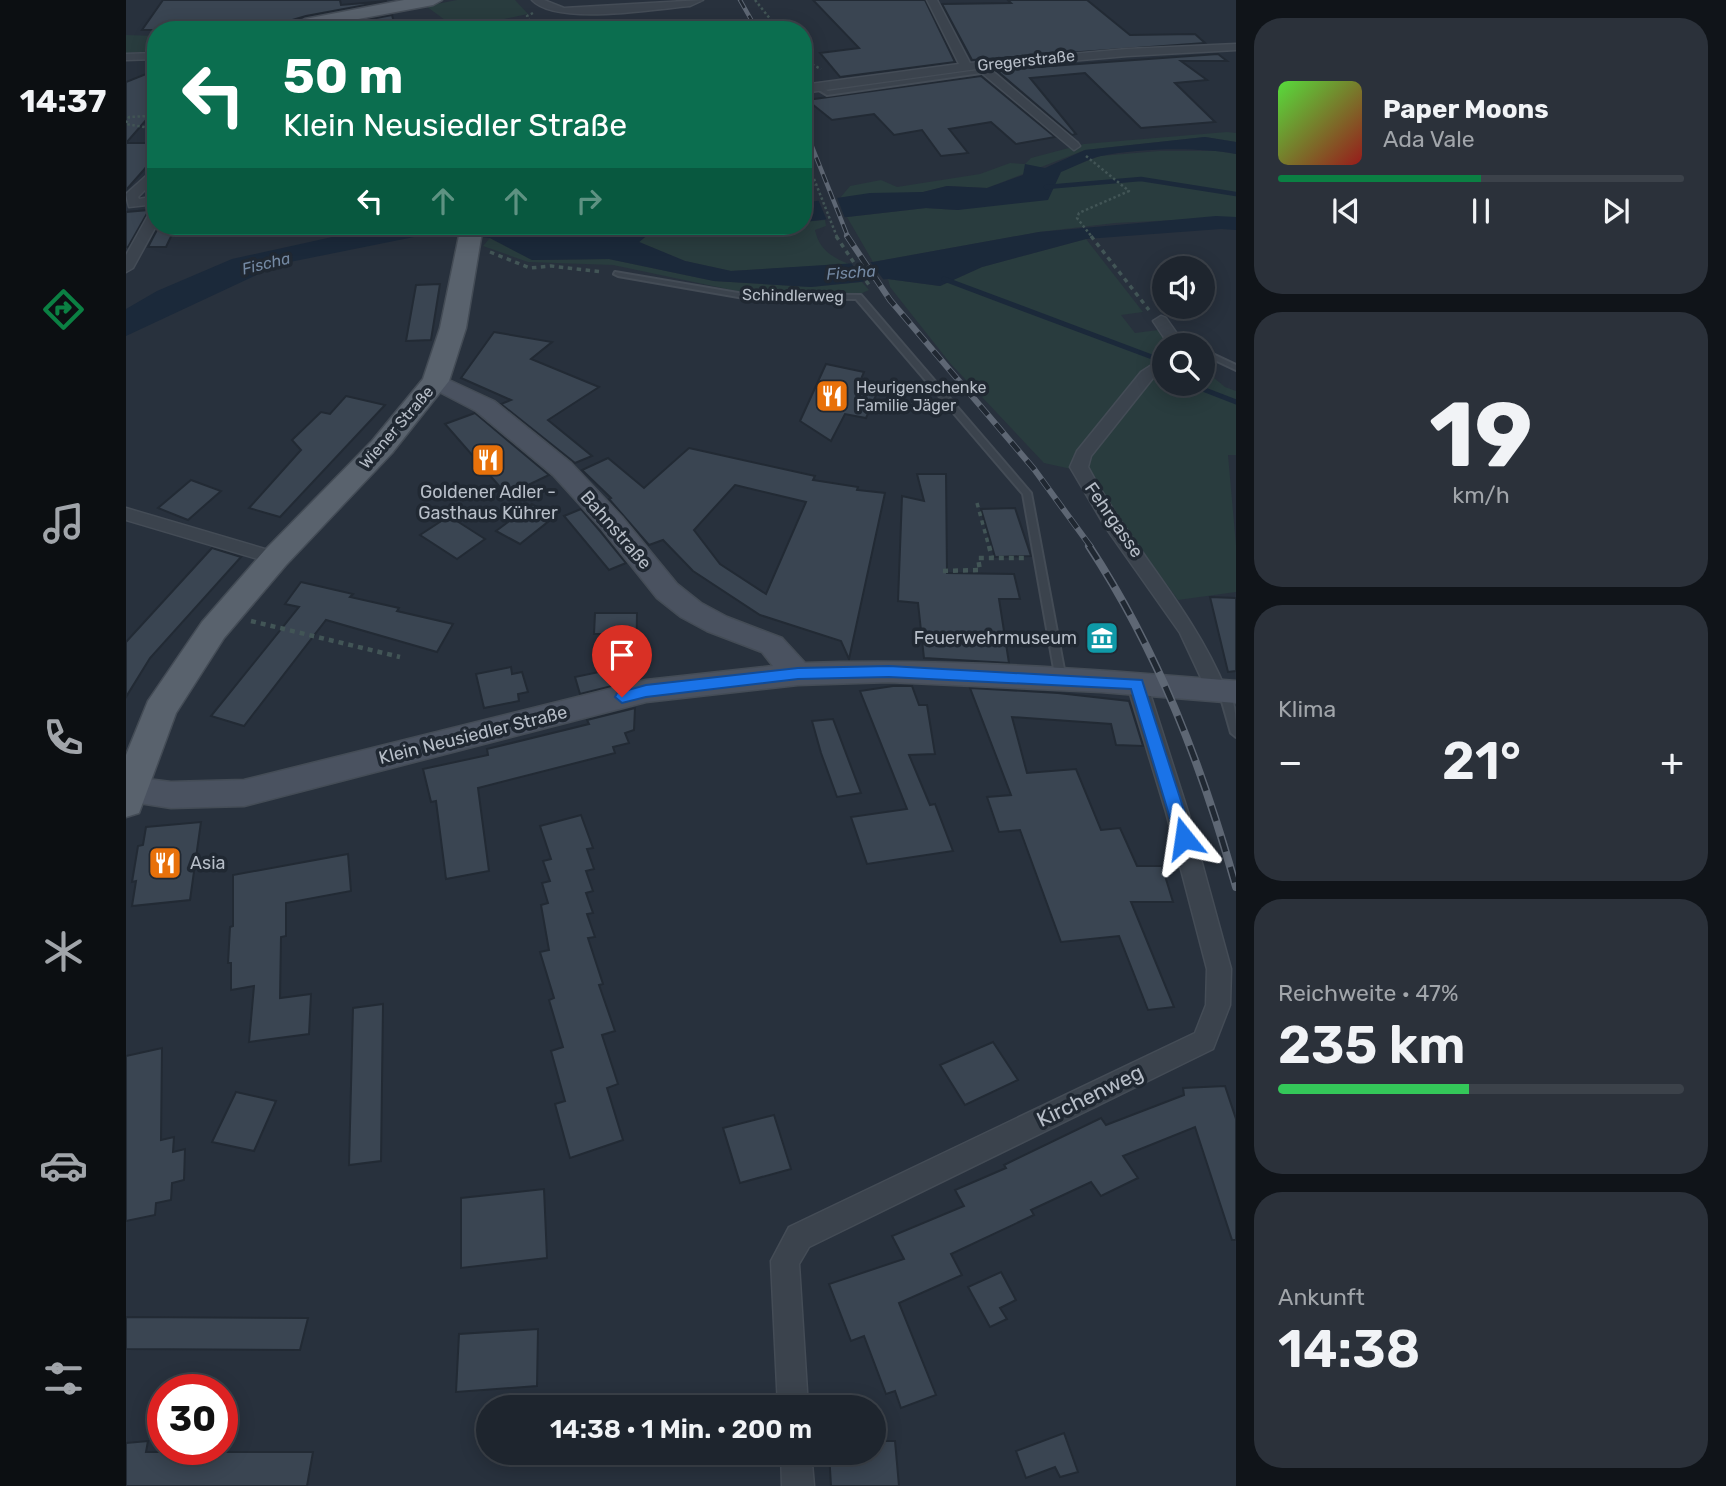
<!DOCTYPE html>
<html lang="de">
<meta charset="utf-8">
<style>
:root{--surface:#1e252e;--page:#2b313a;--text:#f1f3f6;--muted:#a1a5aa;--line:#3c424a;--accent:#0b8043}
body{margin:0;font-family:Rubik,sans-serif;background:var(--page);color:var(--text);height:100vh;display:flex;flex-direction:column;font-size:26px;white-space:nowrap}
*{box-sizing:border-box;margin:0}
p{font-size:23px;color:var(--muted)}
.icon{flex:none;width:38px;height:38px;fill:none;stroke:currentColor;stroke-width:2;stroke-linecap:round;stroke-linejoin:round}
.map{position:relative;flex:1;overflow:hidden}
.panel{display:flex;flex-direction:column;gap:18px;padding:18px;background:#101419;width:490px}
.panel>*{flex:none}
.banner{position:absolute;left:21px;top:21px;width:665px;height:214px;border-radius:28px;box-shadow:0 4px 18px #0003,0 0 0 2px var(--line);background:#0b6e4f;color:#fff;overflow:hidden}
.tools{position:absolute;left:1026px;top:256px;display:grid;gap:14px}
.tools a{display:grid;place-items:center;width:63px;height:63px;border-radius:50%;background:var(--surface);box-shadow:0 4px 18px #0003,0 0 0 2px var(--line);font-size:35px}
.speed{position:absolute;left:21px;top:1374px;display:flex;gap:14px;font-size:35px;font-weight:700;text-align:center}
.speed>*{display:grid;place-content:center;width:91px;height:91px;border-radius:50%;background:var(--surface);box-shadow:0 4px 18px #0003,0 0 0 2px var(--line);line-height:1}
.speed .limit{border:10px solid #d22;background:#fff;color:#111}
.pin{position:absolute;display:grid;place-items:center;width:60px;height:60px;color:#fff;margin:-72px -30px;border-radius:50% 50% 50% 0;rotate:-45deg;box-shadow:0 0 7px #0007}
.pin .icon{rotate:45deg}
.me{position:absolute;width:77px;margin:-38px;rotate:345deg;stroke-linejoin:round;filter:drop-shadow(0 0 5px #0008)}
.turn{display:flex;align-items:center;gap:24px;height:147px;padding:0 21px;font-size:32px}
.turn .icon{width:91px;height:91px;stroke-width:2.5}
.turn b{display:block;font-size:49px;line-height:60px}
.lanes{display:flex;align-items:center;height:66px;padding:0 21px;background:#0003;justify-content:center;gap:35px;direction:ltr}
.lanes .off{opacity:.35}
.big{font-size:52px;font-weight:600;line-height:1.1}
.panel .tile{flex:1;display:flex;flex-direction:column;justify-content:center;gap:10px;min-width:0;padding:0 24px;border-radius:28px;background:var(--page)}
.panel .dial{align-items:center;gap:0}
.dial b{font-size:91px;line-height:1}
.song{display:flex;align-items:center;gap:21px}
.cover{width:84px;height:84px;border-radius:10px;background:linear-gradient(135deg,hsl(110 70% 55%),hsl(0 70% 35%))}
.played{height:7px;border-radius:4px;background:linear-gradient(90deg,var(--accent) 50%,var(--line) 50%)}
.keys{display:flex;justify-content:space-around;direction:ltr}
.heat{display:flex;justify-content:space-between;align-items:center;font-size:38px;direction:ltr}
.charge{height:10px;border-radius:5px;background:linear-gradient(90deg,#34c759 47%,var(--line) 0)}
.trip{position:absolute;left:350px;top:1395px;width:410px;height:70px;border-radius:35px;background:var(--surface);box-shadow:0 4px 18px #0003,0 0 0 2px var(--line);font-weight:600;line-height:70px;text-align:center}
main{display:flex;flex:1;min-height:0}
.tab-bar{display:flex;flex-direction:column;width:126px;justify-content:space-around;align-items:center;background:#0c0f12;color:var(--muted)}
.tab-bar .icon{width:49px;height:49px}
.tab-bar .active{color:var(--accent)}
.tab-bar b{font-size:32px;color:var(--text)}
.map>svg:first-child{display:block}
.green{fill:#293c3e}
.water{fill:#1b293a}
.pier{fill:#28313d}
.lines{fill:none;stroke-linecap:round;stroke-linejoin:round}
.stream-far1{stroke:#1b293a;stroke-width:4.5}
.stream{stroke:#1b293a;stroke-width:5}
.building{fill:#3a4552;stroke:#222a34;stroke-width:2;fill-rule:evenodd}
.lane-casing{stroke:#444c56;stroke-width:4}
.street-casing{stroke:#444c56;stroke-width:3}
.secondary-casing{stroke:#444c56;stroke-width:3}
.primary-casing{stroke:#444c56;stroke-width:3}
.path-far2{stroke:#425556;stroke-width:2.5;stroke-dasharray:2.5 2.5;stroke-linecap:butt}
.path-far1{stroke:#425556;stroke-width:3.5;stroke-dasharray:4.5 4.5;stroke-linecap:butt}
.path{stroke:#425556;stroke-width:4.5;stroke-dasharray:5 5;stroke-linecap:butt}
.lane{fill:#3b434d;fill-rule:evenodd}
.street{fill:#3b434d;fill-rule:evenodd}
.secondary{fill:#4a5260;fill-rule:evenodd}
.primary{fill:#59626d;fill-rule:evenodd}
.rail-far2-casing{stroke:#5e6774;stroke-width:4.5}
.rail-far1-casing{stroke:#5e6774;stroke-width:6}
.rail-casing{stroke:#5e6774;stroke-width:8}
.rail-far2{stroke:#202832;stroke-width:2.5;stroke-dasharray:9;stroke-linecap:butt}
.rail-far1{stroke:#202832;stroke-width:4.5;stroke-dasharray:12;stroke-linecap:butt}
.rail{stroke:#202832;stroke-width:5;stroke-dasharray:16;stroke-linecap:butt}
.route{fill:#1a73e8;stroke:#114b97;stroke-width:2}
.labels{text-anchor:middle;stroke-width:7;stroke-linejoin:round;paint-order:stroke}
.far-street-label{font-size:16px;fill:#b7bec8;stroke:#202832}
.far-water-label{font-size:16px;font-style:italic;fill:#7489a3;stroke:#202832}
.far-poi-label{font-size:16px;fill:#b7bec8;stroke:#202832;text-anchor:start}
.poi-label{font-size:18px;fill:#b7bec8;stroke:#202832}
.street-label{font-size:18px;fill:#b7bec8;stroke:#202832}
.near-street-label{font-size:21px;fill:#b7bec8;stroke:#202832}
</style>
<main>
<nav class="tab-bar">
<b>14:37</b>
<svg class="icon active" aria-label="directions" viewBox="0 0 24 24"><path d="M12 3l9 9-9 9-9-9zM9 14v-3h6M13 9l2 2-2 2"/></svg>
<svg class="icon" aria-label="music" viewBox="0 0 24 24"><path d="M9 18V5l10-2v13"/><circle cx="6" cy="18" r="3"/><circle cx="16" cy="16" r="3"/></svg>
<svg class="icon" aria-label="phone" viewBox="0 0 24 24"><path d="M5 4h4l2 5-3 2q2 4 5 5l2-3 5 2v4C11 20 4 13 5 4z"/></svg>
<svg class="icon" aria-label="climate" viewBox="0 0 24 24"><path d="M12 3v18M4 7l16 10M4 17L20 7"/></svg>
<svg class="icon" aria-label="car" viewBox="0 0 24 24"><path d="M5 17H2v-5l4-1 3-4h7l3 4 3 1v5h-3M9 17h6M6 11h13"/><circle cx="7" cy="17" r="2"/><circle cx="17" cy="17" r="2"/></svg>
<svg class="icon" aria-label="filters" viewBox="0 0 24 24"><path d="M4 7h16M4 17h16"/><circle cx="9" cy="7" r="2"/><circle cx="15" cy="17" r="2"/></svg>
</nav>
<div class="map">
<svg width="1110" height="1486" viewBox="0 0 1110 1486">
<rect width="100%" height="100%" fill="#28313d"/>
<g class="green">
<polygon points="331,0 389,0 402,14 331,29 300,6"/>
<polygon points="0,35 30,36 30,51 0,53"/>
<polygon points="1101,132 1110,133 1110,142 1079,137 959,150 861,188 821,186 797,192 714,198 724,186 755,180 771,187 854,174 884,163 899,164 905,158 958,144"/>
<polygon points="1033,151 1091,151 1110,154 1110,217 989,223 913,232 747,262 721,217 800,208 832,210 974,156"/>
<path d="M699 220 700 226 689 230C693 249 705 257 723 264L605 271 559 261 513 242 524 233 543 226H677V222Z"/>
<polygon points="364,238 406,260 483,259 588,281 685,287 736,282 743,290 734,294 620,293 487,265 402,262 357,246"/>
<polygon points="960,239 1017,312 995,315 1009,333 1032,330 1049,345 1038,345 1038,383 1076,383 1076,368 1099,387 1110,391 1110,455 1102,455 1110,545 1110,592 1052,600 959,472 918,463 824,363 764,287 762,279 814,286 856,267"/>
</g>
<g class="water">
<path d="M1079 137 1110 142V154C1072 147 1014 148 975 156 962 159 948 167 935 172L922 200 832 210 800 208 677 222V203L744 193 797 192 821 186 861 188 897 175 899 164 919 168 959 150Z"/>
<polygon points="1090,216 1110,217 1110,230 1095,229 960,239 856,267 814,286 762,279 685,287 588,281 483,259 406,260 364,238 327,234 288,237 154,264 0,336 0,309 31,291 106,259 256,226 543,226 524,233 513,242 559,261 605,271 747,262 913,232"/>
</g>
<g class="pier">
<polygon points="710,195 720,221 702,223 691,197"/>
<polygon points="742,259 760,283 741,285 723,260"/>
</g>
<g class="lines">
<polyline class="stream-far1" points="920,187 1015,179 1110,194"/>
<g class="stream">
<polyline points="818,279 1026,357 1037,366"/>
<polyline points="1061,383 1110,402"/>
</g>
</g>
<g class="building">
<polygon points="37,0 214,0 215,5 261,1 180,16 132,30 16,30"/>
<polygon points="687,0 799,0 829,62 714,77 694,53 733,48"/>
<polygon points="882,0 961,0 1004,35 1069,34 1079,43 846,60 816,4 885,3"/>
<polygon points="266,15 270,30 193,29"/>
<polygon points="1092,54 1101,61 1055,61 1081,80 1049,83 1089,122 1015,128 959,73 904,78 950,134 946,135 870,70"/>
<polygon points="25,72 21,119 0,143 30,143 30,156 0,190 0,82"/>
<polygon points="855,76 929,137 890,144 865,122 823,129 842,153 815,156 796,130 768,135 748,114 706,120 681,100"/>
<polygon points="23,210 2,247 0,247 0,212"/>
<polygon points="33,226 50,226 40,247 22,247"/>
<polygon points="314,284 305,340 280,341 290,285"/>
<polygon points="368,332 426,342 405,359 473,387 422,420 466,456 449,463 375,404 385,400 335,378"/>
<polygon points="700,364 738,372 735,379 755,384 740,418 719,414 705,441 674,421"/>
<polygon points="220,396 259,405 154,517 123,508 175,450 166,440 195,412 204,414"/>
<polygon points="349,413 423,475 381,495 319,424"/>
<path d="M563 448 689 476 687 480 732 487 731 490 759 493 723 659 715 641 634 615 567 571 537 540 523 545 483 499 485 498 456 470 482 458 518 488ZM609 485 680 502 640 594 594 564 568 530Z"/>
<polygon points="791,474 820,474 821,573 888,574 894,599 873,599 883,663 798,658 792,603 772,601 776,496 798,501"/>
<polygon points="65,480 95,491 62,520 32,508"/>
<polygon points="406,504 428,517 394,544 370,531"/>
<polygon points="889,508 905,556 869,557 855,509"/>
<polygon points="455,509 474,531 500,563 483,570 438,516"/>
<polygon points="323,516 359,539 331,559 294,535"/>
<polygon points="86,548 115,557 24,658 0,697 0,642"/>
<polygon points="175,582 227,594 224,597 273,608 271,611 327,624 311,652 200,620 118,726 85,716 173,607 159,604"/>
<polygon points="1084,597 1110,598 1110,671 1102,672"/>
<polygon points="469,613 511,613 510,680 454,694 449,677 478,671 480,634 468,634"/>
<polygon points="385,667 386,674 396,672 402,692 392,694 393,701 358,708 350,674"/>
<polygon points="767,686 786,686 793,705 801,705 809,754 783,755 804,805 809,804 827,851 741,864 725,817 781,809 734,691"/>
<polygon points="844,688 932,693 1003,701 1017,746 990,745 985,724 886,717 901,773 950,769 975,830 994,828 1011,866 1036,866 1047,902 1005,902 1048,1007 1022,1010 993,936 935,942 894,830 873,832 861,797 885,795"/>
<polygon points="509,708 508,730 499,733 503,743 487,747 489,753 352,788 363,871 320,879 310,801 305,802 297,769 362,755 361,749 463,724 461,720"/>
<polygon points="707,719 735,793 711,797 695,753 686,721"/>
<polygon points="455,815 467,848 461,849 468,869 460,871 467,891 460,893 467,913 461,914 469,937 462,938 477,984 473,985 489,1031 476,1035 492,1084 481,1088 497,1140 444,1158 429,1104 439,1101 425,1051 437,1047 423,1000 428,998 414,952 423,950 415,905 422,903 416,883 424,881 417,861 425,859 414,826"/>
<polygon points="75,822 64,900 6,906 10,881 6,882 12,846 17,845 20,827"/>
<polygon points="222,854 225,891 160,903 160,936 155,937 154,998 185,994 183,1034 123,1042 128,986 105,990 105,963 102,963 104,927 107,926 107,875"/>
<polygon points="257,1004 255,1161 223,1165 227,1008"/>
<polygon points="867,1042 892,1080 839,1105 814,1065"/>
<polygon points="36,1048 35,1140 48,1137 47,1152 59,1149 58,1180 46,1183 45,1200 30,1203 29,1215 0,1221 0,1056"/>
<polygon points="1099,1086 1110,1119 1110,1240 1106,1240 1069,1127 997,1156 1012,1178 975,1196 965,1182 905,1210 908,1215 825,1254 836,1275 773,1303 810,1395 775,1408 769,1391 760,1394 738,1336 725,1341 703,1284 778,1259 766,1236 838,1206 829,1190 880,1168 878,1165 975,1118 980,1125 1058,1095 1057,1088"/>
<polygon points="110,1092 150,1101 128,1151 86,1142"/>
<polygon points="648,1115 665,1169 614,1183 597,1128"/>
<polygon points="418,1189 421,1258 335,1268 335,1198"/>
<polygon points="875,1272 890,1300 874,1308 881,1319 864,1327 842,1287"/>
<polygon points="0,1317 182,1318 174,1350 0,1349"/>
<polygon points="412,1329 411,1386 330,1392 333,1334"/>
<polygon points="938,1433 952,1472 934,1477 929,1467 900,1478 890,1451"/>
<polygon points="22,1441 20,1452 187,1452 181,1486 0,1486 0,1443"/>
<polygon points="747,1441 769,1441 773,1486 705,1486 703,1452 747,1452"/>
</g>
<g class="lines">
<defs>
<g id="lane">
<polygon points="860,69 862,70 862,72 701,95 688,87 693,86 702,91"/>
<polygon points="489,272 618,294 735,295 905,493 940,680 939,683 935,684 930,680 897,494 730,299 618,298 492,276 488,274"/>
<polygon points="1076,349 1110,365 1110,370 1076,354"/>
<path d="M1098 687C1110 696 1110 722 1110 737L1105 733 1093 691Z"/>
</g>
<g id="street">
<path d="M406 0H418L438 8 577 0 564 6C528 9 430 26 406 0Z"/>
<polygon points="801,0 811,0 844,63 1001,49 1110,44 1110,50 1001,56 863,68 952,143 954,146 948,150 851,69 677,93 677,85 833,64"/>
<polygon points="179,21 183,22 183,26 147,30"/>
<polygon points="30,53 30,59 0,60 0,54"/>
<polygon points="30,167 30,179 12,197 13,199 30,196 30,204 3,207 0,194"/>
<polygon points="30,210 30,226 7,268 0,272 0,255 23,214"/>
<polygon points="1035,316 1040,318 1059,345 1043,345 1027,321"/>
<path d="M1038 357V370L1027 378 965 456 962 467C1003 545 1066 607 1100 690L1097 695H1083L1054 633 980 528 944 467 951 451 1015 372Z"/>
<polygon points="0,508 156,554 158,558 149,564 0,520"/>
<polygon points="1011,677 1018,679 1021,684 1062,812 1105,969 1104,1005 1087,1049 683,1247 673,1264 682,1407 652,1407 645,1261 663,1227 1069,1033 1080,1005 1081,969 1040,812 1001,684 1004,679"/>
<polygon points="655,1452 685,1452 688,1486 656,1486"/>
</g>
<path id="secondary" d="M310 374 368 401 445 463 496 517 551 584 575 603 601 617 656 638 679 663C823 658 967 669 1110 681V703L975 692 763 682 672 685 520 702 118 806 45 808 0 801V779L5 777 45 782 118 780 520 680 647 666 636 652 581 631 555 617 531 598 476 529 427 475 350 411 302 386 298 381 302 376Z"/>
<g id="primary">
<polygon points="278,0 316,0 307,5 179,29 170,24 179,19"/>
<polygon points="335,226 357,226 340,328 323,381 266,453 160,565 98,638 50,713 13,813 0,817 0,755 22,701 76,622 138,551 246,441 297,379 314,328"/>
</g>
</defs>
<use href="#lane" class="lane-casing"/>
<use href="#street" class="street-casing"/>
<use href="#secondary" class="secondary-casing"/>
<use href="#primary" class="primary-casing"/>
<g class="path-far2">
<polyline points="629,0 653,30"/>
<polyline points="407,13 401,16 408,30"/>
<polyline points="677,60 695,69"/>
<polyline points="30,91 23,116 3,117 0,124 30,129"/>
<polyline points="677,151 711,237"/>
<polyline points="960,156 1003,191 953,213 951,218 966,237"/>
<polyline points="677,190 689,184"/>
</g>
<g class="path-far1">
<polyline points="710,236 745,288"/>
<polyline points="965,236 1023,310"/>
<polyline points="364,252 404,268 425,266 477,272"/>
<polyline points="851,503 863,547"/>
</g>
<g class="path">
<polyline points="863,546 866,558"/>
<polyline points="817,571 854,570 852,558 898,558"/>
<polyline points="125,621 274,657"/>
</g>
<use href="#lane" class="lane"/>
<use href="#street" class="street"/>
<use href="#secondary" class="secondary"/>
<use href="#primary" class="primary"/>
<defs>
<g id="rail-far2">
<polyline points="614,0 631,30"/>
<polyline points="677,124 722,237"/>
</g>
<polyline id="rail-far1" points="721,236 764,300 908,469 965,547"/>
<path id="rail" d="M963 546C1032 651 1076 766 1110 887"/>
</defs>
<use href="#rail-far2" class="rail-far2-casing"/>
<use href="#rail-far1" class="rail-far1-casing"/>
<use href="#rail" class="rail-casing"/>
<use href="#rail-far2" class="rail-far2"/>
<use href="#rail-far1" class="rail-far1"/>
<use href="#rail" class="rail"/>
</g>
<polygon class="route" points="763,666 1016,680 1067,838 1064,843 1052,843 1050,838 1005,689 763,677 672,679 520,697 496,703 489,697 491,693 520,685 672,668"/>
<defs>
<symbol id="restaurant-square" viewBox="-11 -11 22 22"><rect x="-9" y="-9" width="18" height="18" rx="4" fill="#e8710a" stroke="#202832"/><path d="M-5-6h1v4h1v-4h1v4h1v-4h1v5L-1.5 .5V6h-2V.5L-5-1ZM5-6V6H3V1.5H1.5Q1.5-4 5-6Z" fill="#fff"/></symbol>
<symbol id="museum-square" viewBox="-11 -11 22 22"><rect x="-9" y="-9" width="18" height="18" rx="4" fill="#0f9aa8" stroke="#202832"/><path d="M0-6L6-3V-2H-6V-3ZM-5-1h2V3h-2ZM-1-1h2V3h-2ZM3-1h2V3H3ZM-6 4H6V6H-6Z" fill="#fff"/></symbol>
</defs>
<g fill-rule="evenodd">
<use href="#restaurant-square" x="687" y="377" width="38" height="38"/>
<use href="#restaurant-square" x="343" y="441" width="38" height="38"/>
<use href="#museum-square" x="957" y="619" width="38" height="38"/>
<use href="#restaurant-square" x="20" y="844" width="38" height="38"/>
</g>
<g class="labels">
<g class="far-street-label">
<text transform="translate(900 60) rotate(-6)" y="6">Gregerstraße</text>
<text transform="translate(667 295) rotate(1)" y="6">Schindlerweg</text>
<text transform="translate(270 427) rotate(-49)" y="6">Wiener Straße</text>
</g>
<g class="far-water-label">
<text transform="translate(140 263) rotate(-14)" y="6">Fischa</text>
<text transform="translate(725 272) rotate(-4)" y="6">Fischa</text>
</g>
<g class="far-poi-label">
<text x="730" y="393">Heurigenschenke<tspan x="730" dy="18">Familie Jäger</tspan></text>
</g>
<g class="poi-label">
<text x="362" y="498">Goldener Adler -<tspan x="362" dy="21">Gasthaus Kührer</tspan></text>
<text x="951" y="644" text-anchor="end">Feuerwehrmuseum</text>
<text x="64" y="869" text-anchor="start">Asia</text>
</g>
<g class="street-label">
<text transform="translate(988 520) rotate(55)" y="6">Fehrgasse</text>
<text transform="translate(490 530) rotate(49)" y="6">Bahnstraße</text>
<text transform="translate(347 735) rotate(-14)" y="6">Klein Neusiedler Straße</text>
</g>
<g class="near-street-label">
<text transform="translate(964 1096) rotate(-26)" y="7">Kirchenweg</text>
</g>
</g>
</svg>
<div class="tools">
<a><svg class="icon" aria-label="sound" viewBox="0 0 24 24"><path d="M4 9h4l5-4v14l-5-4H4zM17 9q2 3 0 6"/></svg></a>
<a><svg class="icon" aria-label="search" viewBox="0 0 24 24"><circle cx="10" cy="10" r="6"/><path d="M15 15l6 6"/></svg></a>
</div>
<div class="speed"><div class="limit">30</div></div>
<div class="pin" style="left:496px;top:697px;background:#d93025"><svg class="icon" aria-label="arrive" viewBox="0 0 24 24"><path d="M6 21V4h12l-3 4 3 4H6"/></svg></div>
<svg class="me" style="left:1058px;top:838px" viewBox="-20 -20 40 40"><path d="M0-17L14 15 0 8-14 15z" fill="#1a73e8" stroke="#fff" stroke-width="4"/></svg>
<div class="trip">14:38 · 1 Min. · 200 m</div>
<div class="banner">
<div class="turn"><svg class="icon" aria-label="left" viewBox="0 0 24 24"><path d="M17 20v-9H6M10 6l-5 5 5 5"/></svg><div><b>50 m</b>Klein Neusiedler Straße</div></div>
<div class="lanes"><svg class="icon" aria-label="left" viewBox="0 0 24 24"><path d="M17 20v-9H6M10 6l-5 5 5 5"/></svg><svg class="icon off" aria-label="ahead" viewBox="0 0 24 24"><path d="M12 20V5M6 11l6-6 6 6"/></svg><svg class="icon off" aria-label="ahead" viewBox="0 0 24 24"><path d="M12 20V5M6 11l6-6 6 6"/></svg><svg class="icon off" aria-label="right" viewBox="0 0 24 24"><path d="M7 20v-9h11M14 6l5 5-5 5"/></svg></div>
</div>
</div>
<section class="panel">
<div class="tile">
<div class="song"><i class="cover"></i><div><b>Paper Moons</b><p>Ada Vale</p></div></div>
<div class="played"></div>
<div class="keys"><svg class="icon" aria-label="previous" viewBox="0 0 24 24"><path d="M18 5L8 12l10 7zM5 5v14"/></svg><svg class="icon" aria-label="pause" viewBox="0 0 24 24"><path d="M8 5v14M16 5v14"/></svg><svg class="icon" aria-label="next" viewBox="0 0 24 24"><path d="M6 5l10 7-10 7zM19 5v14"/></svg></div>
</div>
<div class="tile dial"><b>19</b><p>km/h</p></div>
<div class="tile"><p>Klima</p>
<div class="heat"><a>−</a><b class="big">21°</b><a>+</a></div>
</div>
<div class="tile"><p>Reichweite · 47%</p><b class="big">235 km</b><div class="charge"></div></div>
<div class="tile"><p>Ankunft</p><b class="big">14:38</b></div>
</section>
</main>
